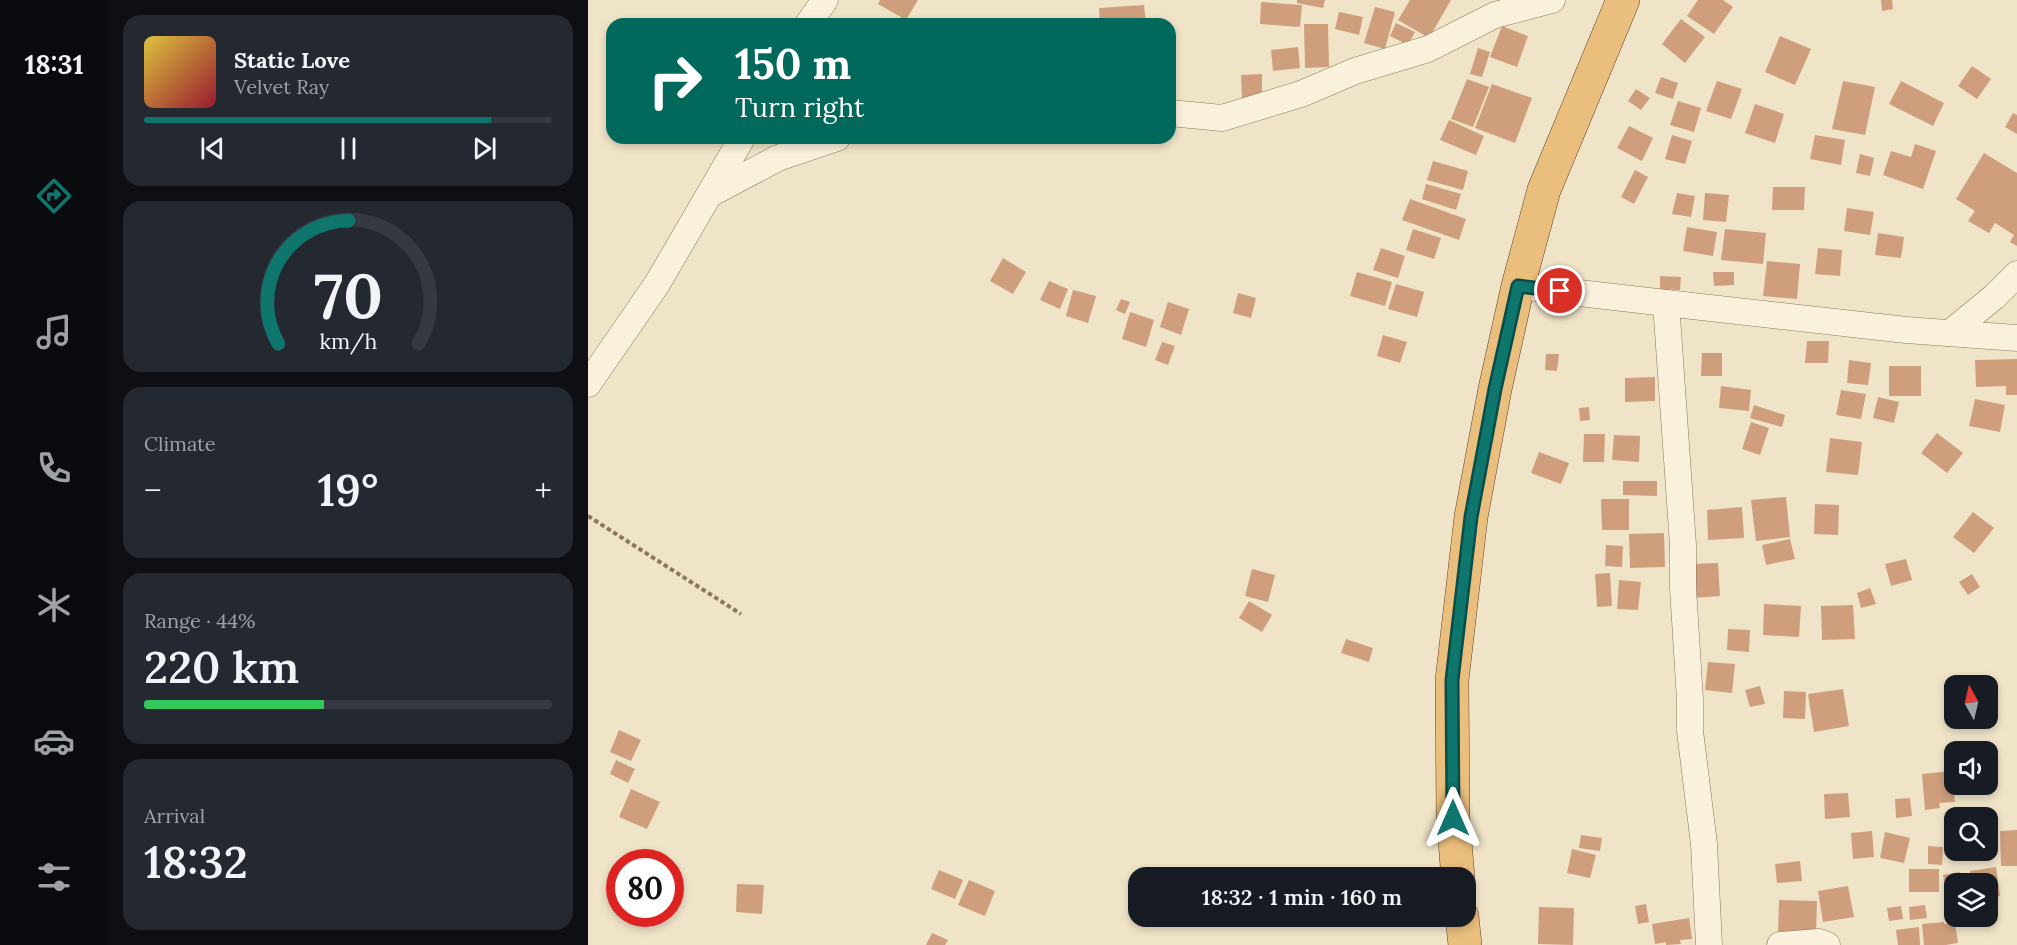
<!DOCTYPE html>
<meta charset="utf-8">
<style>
:root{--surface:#171b24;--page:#242831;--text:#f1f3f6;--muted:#9ea1a6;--line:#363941;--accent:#0f766e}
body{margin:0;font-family:Lora,serif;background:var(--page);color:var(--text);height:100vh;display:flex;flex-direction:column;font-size:22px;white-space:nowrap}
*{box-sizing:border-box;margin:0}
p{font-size:20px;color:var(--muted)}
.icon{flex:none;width:33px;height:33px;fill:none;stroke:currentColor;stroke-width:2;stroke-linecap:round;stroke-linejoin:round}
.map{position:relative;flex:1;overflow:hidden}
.sheet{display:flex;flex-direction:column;gap:15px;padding:15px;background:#0d0f14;width:480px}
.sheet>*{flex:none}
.banner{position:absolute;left:18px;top:18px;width:570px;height:126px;border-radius:18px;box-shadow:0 3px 9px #0003;background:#00695c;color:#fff;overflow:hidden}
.needle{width:39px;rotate:352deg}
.tools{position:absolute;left:1356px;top:675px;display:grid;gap:12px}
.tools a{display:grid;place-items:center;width:54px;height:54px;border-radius:12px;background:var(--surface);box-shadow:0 3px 9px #0003;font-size:30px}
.speed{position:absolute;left:18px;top:849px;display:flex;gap:12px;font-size:30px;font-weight:700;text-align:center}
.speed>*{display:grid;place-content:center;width:78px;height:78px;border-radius:50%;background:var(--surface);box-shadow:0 3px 9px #0003;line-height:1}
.speed .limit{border:9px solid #d22;background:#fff;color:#111}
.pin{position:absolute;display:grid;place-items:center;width:51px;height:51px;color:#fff;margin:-26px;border:3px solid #fff;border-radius:50%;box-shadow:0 2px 6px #0007}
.me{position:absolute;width:66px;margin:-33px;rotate:0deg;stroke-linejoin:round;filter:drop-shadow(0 0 4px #0008)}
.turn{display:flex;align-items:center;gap:21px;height:126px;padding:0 30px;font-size:27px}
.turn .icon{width:78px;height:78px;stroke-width:2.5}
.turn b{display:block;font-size:42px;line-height:51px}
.big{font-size:45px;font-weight:600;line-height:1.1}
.sheet .tile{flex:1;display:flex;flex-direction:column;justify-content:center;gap:9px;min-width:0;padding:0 21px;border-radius:18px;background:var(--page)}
.sheet .dial{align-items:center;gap:0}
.dial svg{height:156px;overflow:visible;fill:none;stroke:var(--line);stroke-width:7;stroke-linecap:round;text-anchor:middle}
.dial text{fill:var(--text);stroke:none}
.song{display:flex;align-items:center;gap:18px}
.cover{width:72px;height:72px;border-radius:9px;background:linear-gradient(135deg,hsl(50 70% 55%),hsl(350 70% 35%))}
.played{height:6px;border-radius:3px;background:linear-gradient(90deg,var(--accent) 85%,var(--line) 85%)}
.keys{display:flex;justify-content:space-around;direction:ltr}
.heat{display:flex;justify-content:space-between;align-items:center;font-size:33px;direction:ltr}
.charge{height:9px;border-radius:4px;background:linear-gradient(90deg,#34c759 44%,var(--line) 0)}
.trip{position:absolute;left:540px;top:867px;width:348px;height:60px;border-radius:18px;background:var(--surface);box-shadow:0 3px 9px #0003;font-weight:600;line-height:60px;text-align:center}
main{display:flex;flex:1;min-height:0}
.tab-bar{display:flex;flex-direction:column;width:108px;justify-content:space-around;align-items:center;background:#090b0e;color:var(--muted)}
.tab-bar .icon{width:42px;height:42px}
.tab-bar .current{color:var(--accent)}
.tab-bar b{font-size:27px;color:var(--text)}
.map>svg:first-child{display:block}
.building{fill:#cf9f7d}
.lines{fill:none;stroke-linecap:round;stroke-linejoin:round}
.minor-casing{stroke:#8d765c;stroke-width:27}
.trunk-casing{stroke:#5b4430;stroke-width:34}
.path{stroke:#8d765c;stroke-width:4;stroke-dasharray:4.5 3;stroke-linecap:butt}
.minor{stroke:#faf1dc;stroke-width:26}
.trunk{stroke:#eabe7c;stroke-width:33}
.route-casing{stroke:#0a4d48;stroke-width:15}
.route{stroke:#0f766e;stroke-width:10}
</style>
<main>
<nav class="tab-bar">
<b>18:31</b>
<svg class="icon current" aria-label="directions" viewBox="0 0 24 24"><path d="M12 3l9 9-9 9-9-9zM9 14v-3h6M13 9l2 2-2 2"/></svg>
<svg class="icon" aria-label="music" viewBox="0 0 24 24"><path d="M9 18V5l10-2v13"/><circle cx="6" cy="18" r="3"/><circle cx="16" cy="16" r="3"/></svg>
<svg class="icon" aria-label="phone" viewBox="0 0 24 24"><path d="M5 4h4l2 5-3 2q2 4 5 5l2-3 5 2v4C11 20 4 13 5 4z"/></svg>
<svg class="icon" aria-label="climate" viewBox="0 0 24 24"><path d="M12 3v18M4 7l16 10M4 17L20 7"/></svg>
<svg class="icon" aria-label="car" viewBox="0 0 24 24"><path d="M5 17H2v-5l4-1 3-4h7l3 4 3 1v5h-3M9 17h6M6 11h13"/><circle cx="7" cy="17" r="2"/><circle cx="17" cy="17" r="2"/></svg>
<svg class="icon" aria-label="filters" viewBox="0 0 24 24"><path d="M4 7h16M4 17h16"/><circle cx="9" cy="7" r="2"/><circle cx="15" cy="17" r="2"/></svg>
</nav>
<section class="sheet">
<div class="tile">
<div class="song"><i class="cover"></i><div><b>Static Love</b><p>Velvet Ray</p></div></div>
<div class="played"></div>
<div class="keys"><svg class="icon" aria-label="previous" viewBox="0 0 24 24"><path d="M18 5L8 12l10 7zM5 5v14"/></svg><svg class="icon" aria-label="pause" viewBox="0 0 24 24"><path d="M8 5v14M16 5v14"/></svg><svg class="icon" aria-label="next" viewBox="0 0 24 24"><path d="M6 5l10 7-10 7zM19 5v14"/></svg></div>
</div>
<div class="tile dial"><svg viewBox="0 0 100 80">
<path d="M14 69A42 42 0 1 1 86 69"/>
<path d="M14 69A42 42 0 0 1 50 6" stroke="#0f766e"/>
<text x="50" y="56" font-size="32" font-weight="700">70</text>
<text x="50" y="72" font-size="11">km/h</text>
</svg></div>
<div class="tile"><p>Climate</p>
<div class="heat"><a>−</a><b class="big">19°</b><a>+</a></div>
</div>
<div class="tile"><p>Range · 44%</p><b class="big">220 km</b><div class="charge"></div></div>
<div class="tile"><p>Arrival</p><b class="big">18:32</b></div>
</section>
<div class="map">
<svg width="1429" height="945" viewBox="0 0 1429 945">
<rect width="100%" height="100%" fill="#f0e4c8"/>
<g class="building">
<polygon points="292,0 330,0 318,20 290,4"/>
<polygon points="709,0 737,0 735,8 709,3"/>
<polygon points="822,0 863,0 841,38 810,20"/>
<polygon points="1110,0 1135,0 1145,7 1126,34 1099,16"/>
<polygon points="1293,0 1304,0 1305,9 1294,11"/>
<polygon points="673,2 714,5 712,27 672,24"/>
<polygon points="556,5 558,24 512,24 511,8"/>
<polygon points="787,7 807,12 797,49 776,43"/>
<polygon points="751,12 775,17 771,35 747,29"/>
<polygon points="1093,19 1117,37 1097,63 1074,44"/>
<polygon points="808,23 827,32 820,45 802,36"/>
<polygon points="716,24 740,24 741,67 717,68"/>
<polygon points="914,26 940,36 929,67 902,57"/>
<polygon points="1192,36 1223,49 1207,85 1177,72"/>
<polygon points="710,47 712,68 685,71 683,50"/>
<polygon points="890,48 902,52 894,77 882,74"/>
<polygon points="1384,66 1403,79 1389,99 1370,86"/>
<polygon points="674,74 674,98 654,99 653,75"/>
<polygon points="1073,77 1090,83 1085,99 1067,93"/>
<polygon points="879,79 901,87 885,127 863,119"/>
<polygon points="1129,81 1154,89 1143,119 1118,111"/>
<polygon points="1255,81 1287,87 1277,135 1244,129"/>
<polygon points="1313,81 1356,103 1345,126 1301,104"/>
<polygon points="904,84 944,98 927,143 887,128"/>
<polygon points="1048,89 1062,98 1053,110 1040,101"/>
<polygon points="1090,101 1113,108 1106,132 1082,125"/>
<polygon points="1167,104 1196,114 1187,143 1157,133"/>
<polygon points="1425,113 1429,115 1429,134 1417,127"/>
<polygon points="861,120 896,136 888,155 852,140"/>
<polygon points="1041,126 1065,138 1054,161 1029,148"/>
<polygon points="1084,135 1104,141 1097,164 1077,159"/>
<polygon points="1227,135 1257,140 1253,165 1222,159"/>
<polygon points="1327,144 1348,151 1335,189 1295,175 1303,151 1323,157"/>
<polygon points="1396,153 1429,173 1429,246 1422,242 1426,235 1407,223 1401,233 1380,221 1387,211 1368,199"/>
<polygon points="1272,154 1286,158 1282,176 1268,173"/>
<polygon points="845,161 880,171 875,190 839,180"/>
<polygon points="1047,170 1060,177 1046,204 1033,197"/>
<polygon points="838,184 873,194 868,210 834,199"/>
<polygon points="1185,187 1217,187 1216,210 1184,210"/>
<polygon points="1089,193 1107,196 1103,217 1084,214"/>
<polygon points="1117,193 1141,195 1138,222 1115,220"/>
<polygon points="822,199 878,219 871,240 814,220"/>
<polygon points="1259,208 1286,212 1282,235 1256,231"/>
<polygon points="1099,227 1129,232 1125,256 1095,251"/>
<polygon points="825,229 853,238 846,259 818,250"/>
<polygon points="1137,229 1178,233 1175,264 1133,260"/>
<polygon points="1290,233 1316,237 1313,258 1287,255"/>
<polygon points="793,248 817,256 810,278 785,270"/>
<polygon points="1230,248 1254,250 1252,276 1227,274"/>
<polygon points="415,258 438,272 425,294 402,281"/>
<polygon points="1179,261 1212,264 1209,299 1175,296"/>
<polygon points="769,272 804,282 797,306 762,296"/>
<polygon points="1125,272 1146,272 1146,285 1126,286"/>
<polygon points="1072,276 1093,277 1092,290 1072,289"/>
<polygon points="461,281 480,289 472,309 452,300"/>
<polygon points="808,284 836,292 829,317 800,309"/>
<polygon points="485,290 508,296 500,323 478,316"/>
<polygon points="650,293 668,298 663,318 645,313"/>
<polygon points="533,299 542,302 537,314 528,310"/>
<polygon points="580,302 601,309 593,335 572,327"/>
<polygon points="542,312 566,320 558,347 534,339"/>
<polygon points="795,335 819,342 812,363 789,356"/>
<polygon points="1219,341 1241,341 1240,363 1217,363"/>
<polygon points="574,342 587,346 580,365 567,360"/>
<polygon points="1114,353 1134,353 1134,376 1113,376"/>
<polygon points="958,354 971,354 969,371 957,370"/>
<polygon points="1429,359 1429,395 1418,395 1418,386 1388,387 1387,360"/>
<polygon points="1261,360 1283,363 1280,385 1259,383"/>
<rect x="1301" y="366" width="32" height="30"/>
<polygon points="1067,377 1067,401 1037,402 1037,378"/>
<polygon points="1133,386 1163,390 1161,411 1131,408"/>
<polygon points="1253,390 1278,394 1273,419 1248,415"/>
<polygon points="1290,397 1311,402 1306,423 1285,418"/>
<polygon points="1387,399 1417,405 1412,432 1381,426"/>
<polygon points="1166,405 1197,415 1194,427 1162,418"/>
<polygon points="1001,407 1002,420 992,421 991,408"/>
<polygon points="1163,422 1181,428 1172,455 1154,449"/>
<polygon points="1349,433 1375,453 1359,473 1333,453"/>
<polygon points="996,434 1017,434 1016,462 995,462"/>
<polygon points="1026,435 1052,436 1051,462 1024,460"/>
<polygon points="1242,438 1274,442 1270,475 1238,472"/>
<polygon points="951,452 981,463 973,484 943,473"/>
<polygon points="1035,481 1069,481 1069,496 1035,495"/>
<polygon points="1198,497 1202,537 1168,541 1163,500"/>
<polygon points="1013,499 1041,499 1041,530 1014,530"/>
<polygon points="1227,504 1251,505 1250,535 1226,534"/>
<polygon points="1154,507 1156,538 1120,540 1119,510"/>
<polygon points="1385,512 1406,528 1386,553 1365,537"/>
<polygon points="1076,533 1077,567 1042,568 1041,534"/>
<polygon points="1202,539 1207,559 1178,565 1174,545"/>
<polygon points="1018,545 1035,546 1034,567 1017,566"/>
<polygon points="1318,559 1324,580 1303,586 1297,564"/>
<polygon points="1130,563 1132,596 1106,598 1104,564"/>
<polygon points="664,569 687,575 680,602 657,596"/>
<polygon points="1022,573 1024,606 1009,607 1007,574"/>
<polygon points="1384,574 1392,587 1380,595 1371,582"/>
<polygon points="1031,580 1053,582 1050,610 1029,609"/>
<polygon points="1282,588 1288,604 1273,608 1269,593"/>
<polygon points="661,601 684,615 674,632 651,618"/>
<polygon points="1176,604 1213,606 1211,637 1175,635"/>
<polygon points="1265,605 1267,639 1234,640 1233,606"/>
<polygon points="1140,629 1162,630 1161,652 1139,650"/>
<polygon points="758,639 785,648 781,662 753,653"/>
<polygon points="1120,662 1147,664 1144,693 1117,690"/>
<polygon points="1172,686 1177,704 1162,707 1157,690"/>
<polygon points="1255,689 1261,726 1226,732 1220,694"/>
<polygon points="1196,691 1218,692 1217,719 1195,718"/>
<polygon points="31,730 53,740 43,761 22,752"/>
<polygon points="28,760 47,769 40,783 22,774"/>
<polygon points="1364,771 1367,802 1351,803 1352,808 1337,810 1334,774"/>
<polygon points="43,789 72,802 59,829 31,817"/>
<polygon points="1260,793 1262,817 1237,819 1236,794"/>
<polygon points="1322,798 1324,816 1308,818 1307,799"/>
<polygon points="1429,830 1429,866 1413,866 1412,831"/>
<polygon points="1284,831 1286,857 1265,859 1263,833"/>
<polygon points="1297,832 1322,838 1316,863 1292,858"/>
<polygon points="993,835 1014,838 1012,851 991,848"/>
<polygon points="1340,846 1355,847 1354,865 1340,864"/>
<polygon points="984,849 1008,855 1002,878 979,873"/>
<polygon points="1212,861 1214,881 1189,883 1187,864"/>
<polygon points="1408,867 1412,896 1400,898 1400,884 1384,884 1382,871"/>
<rect x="1321" y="869" width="30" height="23"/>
<polygon points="351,870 375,880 367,899 343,889"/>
<polygon points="1372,872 1374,884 1366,884 1366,888 1358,890 1355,875"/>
<polygon points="381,880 407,891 397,916 370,905"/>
<polygon points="149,884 176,885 174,914 148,912"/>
<polygon points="1260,886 1266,917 1235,922 1230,891"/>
<polygon points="1191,900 1229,901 1228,933 1190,933"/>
<polygon points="1058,904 1061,922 1050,924 1047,906"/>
<polygon points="1337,905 1339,918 1322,920 1321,907"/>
<polygon points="1313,906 1315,919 1301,921 1299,908"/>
<polygon points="951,907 986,908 985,945 950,944"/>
<polygon points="1101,918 1104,939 1092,940 1093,944 1078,945 1078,942 1067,944 1064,924"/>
<polygon points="1356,922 1356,924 1367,923 1370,943 1358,945 1336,945 1334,924"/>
<polygon points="1331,927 1332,945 1310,945 1308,930"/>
<polygon points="344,933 360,940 357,945 338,945"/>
</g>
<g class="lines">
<defs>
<g id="minor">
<polyline points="220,24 237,0"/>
<polyline points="582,113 634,118 713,94 767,71 840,49 907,15 964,0"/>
<polyline points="122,194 190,158 249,138"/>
<polyline points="930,286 1078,303"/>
<polyline points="1362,333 1407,296 1429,274"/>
<polyline points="0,384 69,284 154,138"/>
<polyline points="1121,945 1116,844 1102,731 1102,700 1095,588 1095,545 1078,303 1318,330 1429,338"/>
<polyline points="1192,945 1231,942 1239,945"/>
</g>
<g id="trunk">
<polyline points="870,878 865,818 864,680 883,517 907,389 930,286 956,190 1035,0"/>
<polyline points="874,916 877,945"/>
</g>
</defs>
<use href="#minor" class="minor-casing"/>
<use href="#trunk" class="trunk-casing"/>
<polyline class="path" points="0,516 153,614"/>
<use href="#minor" class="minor"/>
<use href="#trunk" class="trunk"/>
</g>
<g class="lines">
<defs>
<polyline id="route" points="865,818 864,680 883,517 907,389 930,286 972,291"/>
</defs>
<use href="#route" class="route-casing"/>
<use href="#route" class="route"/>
</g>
</svg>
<div class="tools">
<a><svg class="needle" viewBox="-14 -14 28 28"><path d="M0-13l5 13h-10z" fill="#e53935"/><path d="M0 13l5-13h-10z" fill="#9ea1a6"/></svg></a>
<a><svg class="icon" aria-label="sound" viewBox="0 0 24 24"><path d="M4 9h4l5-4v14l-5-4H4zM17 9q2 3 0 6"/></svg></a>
<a><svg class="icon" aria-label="search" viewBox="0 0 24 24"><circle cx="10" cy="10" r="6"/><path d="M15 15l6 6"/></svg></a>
<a><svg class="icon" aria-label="layers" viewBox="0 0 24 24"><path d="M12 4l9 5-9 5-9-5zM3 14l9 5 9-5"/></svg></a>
</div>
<div class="speed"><div class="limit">80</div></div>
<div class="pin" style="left:972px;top:291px;background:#d93025"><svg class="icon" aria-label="arrive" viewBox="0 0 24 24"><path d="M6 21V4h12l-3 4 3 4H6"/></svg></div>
<svg class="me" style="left:865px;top:818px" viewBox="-20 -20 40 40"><path d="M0-17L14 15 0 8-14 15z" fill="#0f766e" stroke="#fff" stroke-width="4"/></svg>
<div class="trip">18:32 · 1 min · 160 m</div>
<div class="banner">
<div class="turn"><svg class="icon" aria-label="right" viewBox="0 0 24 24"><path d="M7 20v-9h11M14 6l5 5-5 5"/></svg><div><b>150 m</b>Turn right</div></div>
</div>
</div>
</main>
